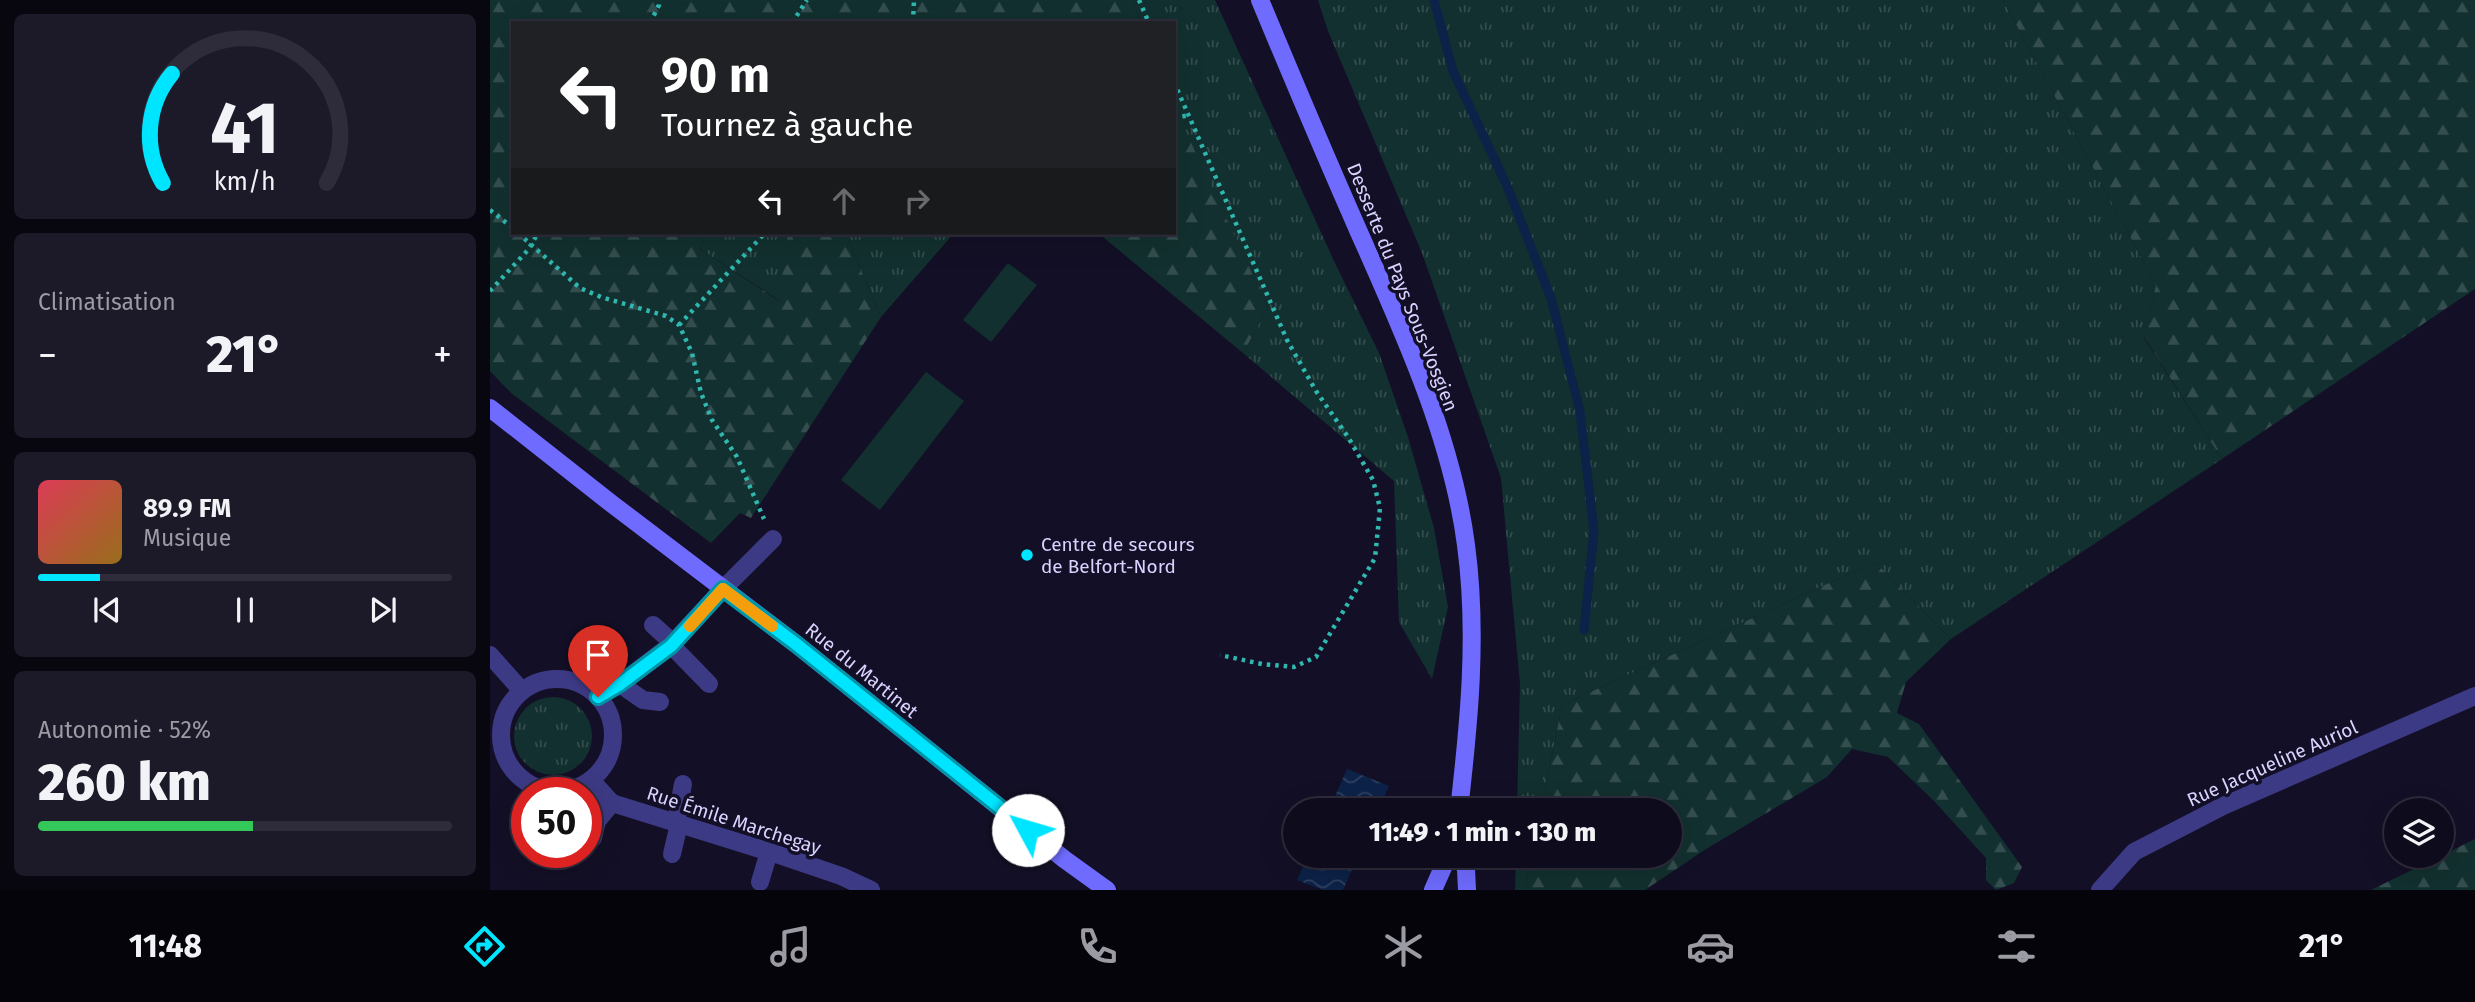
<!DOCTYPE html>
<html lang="fr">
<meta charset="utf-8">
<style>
:root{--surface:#0e0b1c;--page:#1c1929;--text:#f1f3f6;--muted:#9b9ba3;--line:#2e2b3b;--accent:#00e5ff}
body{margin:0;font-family:"Fira Sans",sans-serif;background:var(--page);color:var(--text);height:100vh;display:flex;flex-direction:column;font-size:26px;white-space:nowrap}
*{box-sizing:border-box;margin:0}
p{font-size:23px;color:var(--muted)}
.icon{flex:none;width:38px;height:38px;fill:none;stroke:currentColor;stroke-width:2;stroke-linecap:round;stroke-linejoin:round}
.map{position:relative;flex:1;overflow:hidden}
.sheet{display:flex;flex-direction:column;gap:14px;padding:14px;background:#08060f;width:490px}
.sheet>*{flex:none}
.guide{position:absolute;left:21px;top:21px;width:665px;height:214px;border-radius:0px;box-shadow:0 7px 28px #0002,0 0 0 2px var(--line);background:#202124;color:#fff;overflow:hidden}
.controls{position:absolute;left:1894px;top:798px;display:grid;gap:14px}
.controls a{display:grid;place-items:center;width:70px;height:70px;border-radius:50%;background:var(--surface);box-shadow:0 7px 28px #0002,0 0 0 2px var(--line);font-size:35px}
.speed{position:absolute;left:21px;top:777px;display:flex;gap:14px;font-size:35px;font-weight:700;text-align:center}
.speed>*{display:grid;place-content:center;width:91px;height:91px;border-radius:50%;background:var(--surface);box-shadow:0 7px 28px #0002,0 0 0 2px var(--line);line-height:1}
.speed .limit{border:10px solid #d22;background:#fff;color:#111}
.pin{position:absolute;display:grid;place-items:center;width:60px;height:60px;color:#fff;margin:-72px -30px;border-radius:50% 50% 50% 0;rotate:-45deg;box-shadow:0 0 7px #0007}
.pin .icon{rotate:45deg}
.me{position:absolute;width:77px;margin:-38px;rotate:309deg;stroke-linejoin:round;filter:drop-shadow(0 0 5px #0008)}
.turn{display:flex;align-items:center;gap:24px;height:147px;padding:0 35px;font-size:32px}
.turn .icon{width:91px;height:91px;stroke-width:2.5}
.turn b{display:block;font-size:49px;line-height:60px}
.lanes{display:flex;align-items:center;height:66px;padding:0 35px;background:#0003;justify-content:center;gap:35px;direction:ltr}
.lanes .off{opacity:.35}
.big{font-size:52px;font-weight:800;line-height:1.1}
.sheet .card{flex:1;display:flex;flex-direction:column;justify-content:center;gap:10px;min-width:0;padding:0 24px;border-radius:10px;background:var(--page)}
.sheet .dial{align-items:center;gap:0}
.dial svg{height:182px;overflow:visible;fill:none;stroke:var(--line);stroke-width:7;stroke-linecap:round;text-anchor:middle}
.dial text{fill:var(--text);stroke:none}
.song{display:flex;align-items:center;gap:21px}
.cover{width:84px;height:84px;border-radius:10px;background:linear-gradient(135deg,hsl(350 70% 55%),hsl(40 70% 35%))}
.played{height:7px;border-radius:4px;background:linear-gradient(90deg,var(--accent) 15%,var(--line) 15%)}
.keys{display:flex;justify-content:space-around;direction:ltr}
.heat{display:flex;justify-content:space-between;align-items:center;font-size:38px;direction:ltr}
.charge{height:10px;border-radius:5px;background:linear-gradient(90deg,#34c759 52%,var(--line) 0)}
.trip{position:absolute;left:793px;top:798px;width:399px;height:70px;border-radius:35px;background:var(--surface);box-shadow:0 7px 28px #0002,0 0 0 2px var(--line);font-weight:800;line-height:70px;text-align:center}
.menu{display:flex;height:112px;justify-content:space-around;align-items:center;background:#06040b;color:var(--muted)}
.menu .icon{width:49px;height:49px}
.menu .selected{color:var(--accent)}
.menu b{font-size:32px;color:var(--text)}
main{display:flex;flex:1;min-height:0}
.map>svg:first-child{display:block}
.grass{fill:url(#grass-tufts)}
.forest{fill:url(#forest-firs)}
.pitch{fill:#12302f}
.water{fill:url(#water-waves)}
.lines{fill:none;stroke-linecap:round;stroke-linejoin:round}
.stream{stroke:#0c2248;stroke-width:9}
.path{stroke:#2fb8b0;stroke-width:4.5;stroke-dasharray:3.5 5;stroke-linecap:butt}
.lane{stroke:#3d3a85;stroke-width:18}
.street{stroke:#3d3a85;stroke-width:18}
.secondary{stroke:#6f6bff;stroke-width:18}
.route-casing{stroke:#0095a6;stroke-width:18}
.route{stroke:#00e5ff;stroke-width:12}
.slow{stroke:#f59e0b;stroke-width:12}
.poi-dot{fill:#00e5ff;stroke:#130f26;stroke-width:2.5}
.labels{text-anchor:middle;stroke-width:7;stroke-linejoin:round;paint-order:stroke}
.street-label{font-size:19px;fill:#d9d4ff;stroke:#130f26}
.poi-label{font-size:19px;fill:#d9d4ff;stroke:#130f26;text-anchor:start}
</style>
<main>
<section class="sheet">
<div class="card dial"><svg viewBox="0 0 100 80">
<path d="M14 69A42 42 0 1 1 86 69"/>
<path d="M14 69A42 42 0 0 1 18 21" stroke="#00e5ff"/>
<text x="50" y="56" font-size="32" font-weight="700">41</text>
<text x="50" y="72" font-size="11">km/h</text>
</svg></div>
<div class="card"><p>Climatisation</p>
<div class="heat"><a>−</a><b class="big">21°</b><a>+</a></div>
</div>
<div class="card">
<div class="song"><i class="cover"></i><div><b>89.9 FM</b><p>Musique</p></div></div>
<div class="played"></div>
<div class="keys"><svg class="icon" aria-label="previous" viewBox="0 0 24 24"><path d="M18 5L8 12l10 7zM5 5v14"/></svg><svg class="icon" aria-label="pause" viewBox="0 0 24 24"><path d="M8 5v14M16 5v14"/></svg><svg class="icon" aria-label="next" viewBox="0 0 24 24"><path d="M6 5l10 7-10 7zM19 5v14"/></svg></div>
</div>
<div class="card"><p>Autonomie · 52%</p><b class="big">260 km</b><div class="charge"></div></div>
</section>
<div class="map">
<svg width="1985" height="890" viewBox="0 0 1985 890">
<defs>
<pattern id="grass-tufts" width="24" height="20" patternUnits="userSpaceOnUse" patternTransform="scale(1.75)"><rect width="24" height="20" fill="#12302f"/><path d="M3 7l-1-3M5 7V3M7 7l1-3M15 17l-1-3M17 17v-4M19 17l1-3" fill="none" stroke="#344d4e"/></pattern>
<pattern id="forest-firs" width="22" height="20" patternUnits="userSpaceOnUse" patternTransform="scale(1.75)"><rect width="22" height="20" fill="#12302f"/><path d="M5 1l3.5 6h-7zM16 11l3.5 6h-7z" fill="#344d4e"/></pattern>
<pattern id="water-waves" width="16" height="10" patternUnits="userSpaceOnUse" patternTransform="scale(1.75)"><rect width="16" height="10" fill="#0c2248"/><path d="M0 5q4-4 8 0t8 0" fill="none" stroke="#2f4163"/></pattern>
</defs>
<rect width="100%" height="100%" fill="#130f26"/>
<g class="grass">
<polygon points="642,0 725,0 844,261 889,353 918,437 944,528 958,607 942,679 909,622 904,481 753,353 778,308 684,108 684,23 651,23"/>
<polygon points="828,0 1513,0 1666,285 1654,338 1732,459 1461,639 1385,562 1072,705 1051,810 1027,810 1030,684 1011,478 932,253 838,31"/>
<polygon points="216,233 298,233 290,301 210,249"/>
<polygon points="355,233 464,233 391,317"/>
<circle cx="63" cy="736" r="39"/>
<polygon points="1026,856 1042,856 1035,890 1025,890"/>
</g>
<g class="forest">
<polygon points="0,0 642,0 651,23 23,23 23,233 216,233 210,249 289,301 298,233 355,233 391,317 261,518 250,513 221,543 21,393 0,371"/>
<polygon points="1513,0 1985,0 1985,289 1732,459 1654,337 1666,285"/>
<polygon points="684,106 778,308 753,353 608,233 684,233"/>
<polygon points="1385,562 1461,639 1416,682 1407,713 1429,724 1532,867 1524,883 1506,890 1496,880 1496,858 1444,801 1398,757 1362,749 1337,777 1216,849 1155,890 1035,890 1042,856 1180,856 1180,810 1051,810 1072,705"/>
<polygon points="1985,839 1985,890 1881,890"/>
</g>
<g class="pitch">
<polygon points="518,263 547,285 501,342 473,320"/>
<polygon points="436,372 474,401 390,510 351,480"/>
</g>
<g class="water">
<polygon points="857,769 899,786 888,810 839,810"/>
<polygon points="818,856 868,856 853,890 833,890 807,880"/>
</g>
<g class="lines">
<polyline class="stream" points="944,0 963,71 1017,186 1061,298 1090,411 1104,531 1094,630"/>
<g class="path">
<polyline points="649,0 659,23"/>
<polyline points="160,23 169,5 169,0"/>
<polyline points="302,23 317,0"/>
<polyline points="423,23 424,0"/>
<polyline points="684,82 797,340 826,391 858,437 883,480 890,508 885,558 826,657 804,667 772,664 730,655"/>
<polyline points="684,118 700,115"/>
<polyline points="0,210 23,228"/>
<polyline points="28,233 90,288 111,297 176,316 189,325 202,353 211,393 222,420 247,457 274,519"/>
<polyline points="0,291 38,250 48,233"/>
<polyline points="189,325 275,233"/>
</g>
<g class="lane">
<polyline points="233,589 283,539"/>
<polyline points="163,625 183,643"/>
<polyline points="181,645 219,684"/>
<polyline points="130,684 153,700 170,702"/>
<polyline points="186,822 193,784"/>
<polyline points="103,838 107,821 122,803"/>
<polyline points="182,854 189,824"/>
<polyline points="270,882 279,852"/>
</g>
<g class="street">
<polyline points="0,655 32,691"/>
<circle cx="67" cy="735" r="56"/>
<polyline points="108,697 130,684 181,645 233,589"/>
<polyline points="101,780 122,803 286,854 351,876 381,890"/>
<polyline points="1610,890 1644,852 1733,806 1985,696"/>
</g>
<g class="secondary">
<path d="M770 0C802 77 834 153 868 230 912 329 962 437 976 545 988 634 979 723 969 810"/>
<polyline points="0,408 122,504 306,644 574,859 617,890"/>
<polyline points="970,856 976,869 977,890"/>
<polyline points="943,890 958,856"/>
</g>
</g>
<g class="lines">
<defs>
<polyline id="route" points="108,697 130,684 181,646 233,589 306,644 538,830"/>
</defs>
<use href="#route" class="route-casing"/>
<use href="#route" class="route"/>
<polyline class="slow" points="200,626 233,589 282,626"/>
</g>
<circle class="poi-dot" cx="537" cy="555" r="7"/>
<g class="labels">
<g class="street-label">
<text transform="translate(913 287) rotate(68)" y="7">Desserte du Pays Sous-Vosgien</text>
<text transform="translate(372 670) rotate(39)" y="7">Rue du Martinet</text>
<text transform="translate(1782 763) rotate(-24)" y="7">Rue Jacqueline Auriol</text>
<text transform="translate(244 820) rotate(18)" y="7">Rue Émile Marchegay</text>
</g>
<g class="poi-label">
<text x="551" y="551">Centre de secours<tspan x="551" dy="22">de Belfort-Nord</tspan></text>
</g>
</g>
</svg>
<div class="controls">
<a><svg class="icon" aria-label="layers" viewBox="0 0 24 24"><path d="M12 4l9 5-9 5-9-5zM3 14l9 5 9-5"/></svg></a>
</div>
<div class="speed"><div class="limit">50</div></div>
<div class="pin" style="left:108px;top:697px;background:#d93025"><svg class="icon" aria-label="arrive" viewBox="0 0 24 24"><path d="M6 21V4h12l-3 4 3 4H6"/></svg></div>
<svg class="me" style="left:538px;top:830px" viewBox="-20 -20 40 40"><circle r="19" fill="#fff"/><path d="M0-13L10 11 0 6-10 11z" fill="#00e5ff"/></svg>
<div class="trip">11:49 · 1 min · 130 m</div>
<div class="guide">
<div class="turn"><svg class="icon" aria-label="left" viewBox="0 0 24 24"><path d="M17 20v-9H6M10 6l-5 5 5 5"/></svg><div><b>90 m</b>Tournez à gauche</div></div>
<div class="lanes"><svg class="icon" aria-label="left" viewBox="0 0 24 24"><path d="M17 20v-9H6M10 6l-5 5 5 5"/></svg><svg class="icon off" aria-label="ahead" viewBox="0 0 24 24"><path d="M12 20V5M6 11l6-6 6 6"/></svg><svg class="icon off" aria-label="right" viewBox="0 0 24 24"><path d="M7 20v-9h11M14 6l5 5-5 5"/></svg></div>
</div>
</div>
</main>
<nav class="menu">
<b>11:48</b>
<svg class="icon selected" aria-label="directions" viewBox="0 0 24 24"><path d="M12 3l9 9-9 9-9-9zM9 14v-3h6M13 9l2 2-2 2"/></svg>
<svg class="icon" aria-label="music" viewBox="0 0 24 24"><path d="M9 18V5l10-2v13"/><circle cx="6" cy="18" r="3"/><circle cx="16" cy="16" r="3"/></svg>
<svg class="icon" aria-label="phone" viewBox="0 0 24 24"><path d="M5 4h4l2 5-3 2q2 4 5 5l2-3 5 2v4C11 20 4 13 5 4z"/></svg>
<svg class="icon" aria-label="climate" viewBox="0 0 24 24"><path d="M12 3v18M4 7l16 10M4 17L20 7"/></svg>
<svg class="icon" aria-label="car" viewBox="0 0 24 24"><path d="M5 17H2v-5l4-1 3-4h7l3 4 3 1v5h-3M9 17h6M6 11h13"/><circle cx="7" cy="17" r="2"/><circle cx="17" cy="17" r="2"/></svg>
<svg class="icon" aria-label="filters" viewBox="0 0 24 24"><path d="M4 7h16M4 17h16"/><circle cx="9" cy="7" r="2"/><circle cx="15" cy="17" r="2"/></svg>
<b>21°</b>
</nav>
